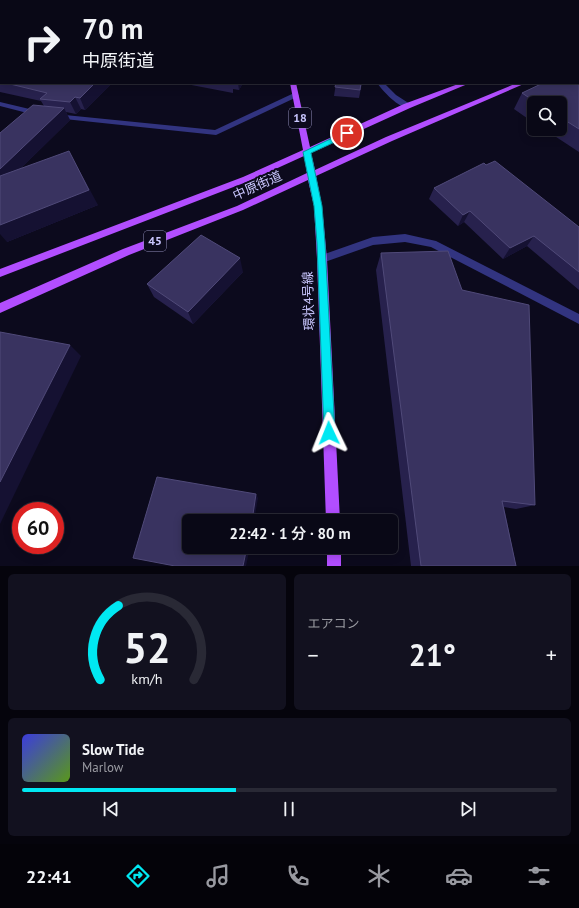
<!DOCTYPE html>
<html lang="ja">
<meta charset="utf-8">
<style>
:root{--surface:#090816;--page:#12111f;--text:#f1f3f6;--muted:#999aa1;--line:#292935;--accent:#00e8f2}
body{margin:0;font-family:"PT Sans","Noto Sans JP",sans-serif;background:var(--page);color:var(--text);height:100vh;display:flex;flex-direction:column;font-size:15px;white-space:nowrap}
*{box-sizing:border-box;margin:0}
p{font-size:13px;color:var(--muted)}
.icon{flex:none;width:22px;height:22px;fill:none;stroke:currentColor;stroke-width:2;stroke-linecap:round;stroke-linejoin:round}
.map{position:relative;height:566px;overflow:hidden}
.panel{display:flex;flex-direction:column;gap:8px;padding:8px;background:#05040c;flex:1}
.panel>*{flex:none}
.guide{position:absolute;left:0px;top:0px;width:579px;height:84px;box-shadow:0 2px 10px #0003,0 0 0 1px var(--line);background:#090816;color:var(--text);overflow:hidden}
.tools{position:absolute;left:527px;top:96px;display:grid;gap:8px}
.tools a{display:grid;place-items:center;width:40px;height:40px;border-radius:6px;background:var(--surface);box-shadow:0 2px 10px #0003,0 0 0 1px var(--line);font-size:20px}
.speed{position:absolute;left:12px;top:502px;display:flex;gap:8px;font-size:20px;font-weight:700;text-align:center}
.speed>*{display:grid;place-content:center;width:52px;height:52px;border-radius:50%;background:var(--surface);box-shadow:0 2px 10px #0003,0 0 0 1px var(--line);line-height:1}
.speed .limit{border:6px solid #d22;background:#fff;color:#111}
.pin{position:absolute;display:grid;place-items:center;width:34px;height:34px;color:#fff;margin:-17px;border:2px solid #fff;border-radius:50%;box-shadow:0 1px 4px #0007}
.me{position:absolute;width:44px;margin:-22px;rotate:358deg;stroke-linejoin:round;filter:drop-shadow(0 0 3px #0008)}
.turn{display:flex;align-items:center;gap:14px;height:84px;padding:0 16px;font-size:18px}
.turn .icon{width:52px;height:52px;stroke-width:2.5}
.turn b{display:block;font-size:28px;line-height:34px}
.big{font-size:30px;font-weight:600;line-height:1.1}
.panel .tile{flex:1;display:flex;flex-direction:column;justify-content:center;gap:6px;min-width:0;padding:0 14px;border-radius:6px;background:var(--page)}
.panel .dial{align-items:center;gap:0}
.dial svg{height:104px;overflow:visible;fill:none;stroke:var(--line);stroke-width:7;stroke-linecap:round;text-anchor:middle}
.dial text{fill:var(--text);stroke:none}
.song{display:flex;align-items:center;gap:12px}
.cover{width:48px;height:48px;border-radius:6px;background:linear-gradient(135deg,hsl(240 70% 55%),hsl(90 70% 35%))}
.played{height:4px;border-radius:2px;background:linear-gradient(90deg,var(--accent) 40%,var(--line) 40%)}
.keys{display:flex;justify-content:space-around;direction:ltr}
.heat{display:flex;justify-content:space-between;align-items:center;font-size:22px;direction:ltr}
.panel .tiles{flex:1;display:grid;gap:8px;grid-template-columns:1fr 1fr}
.tile:last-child{grid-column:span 2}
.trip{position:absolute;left:182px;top:514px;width:216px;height:40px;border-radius:6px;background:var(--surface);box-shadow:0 2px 10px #0003,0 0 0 1px var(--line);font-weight:600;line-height:40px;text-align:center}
.menu{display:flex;height:64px;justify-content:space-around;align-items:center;background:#040309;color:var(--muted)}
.menu .icon{width:28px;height:28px}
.menu .current{color:var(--accent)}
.menu b{font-size:18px;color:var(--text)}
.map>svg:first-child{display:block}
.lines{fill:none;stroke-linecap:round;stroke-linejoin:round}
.minor{fill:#323480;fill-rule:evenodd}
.primary{fill:#b24eff;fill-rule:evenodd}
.wall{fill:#27214d}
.shaded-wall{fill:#151132}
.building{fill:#393360;stroke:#504a79}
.route{fill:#00e8f2;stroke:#00979d}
.labels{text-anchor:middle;stroke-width:4;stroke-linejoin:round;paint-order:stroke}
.shield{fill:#0c0a1d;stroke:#918ebb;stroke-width:1}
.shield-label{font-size:12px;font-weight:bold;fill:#cac7ff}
.street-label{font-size:13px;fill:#cac7ff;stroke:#0c0a1d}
</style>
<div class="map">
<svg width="579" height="566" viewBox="0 0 579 566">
<rect width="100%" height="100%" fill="#0c0a1d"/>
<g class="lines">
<g class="minor">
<polygon points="45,0 54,0 55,1 46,1"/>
<rect x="578" y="26" width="1" height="4"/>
<path d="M377 83H384L396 95 410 104V108C399 109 383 91 377 83Z"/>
<polygon points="292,94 298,94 299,96 216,135 55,118 51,116 55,114 215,130"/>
<polygon points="0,102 42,112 43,114 39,116 0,106"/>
<polygon points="405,234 436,241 579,314 579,324 431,247 405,242 373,245 322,263 319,262 317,259 319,256 373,237"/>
</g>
<g class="primary">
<rect x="272" y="0" width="6" height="1"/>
<rect x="578" y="37" width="1" height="4"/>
<polygon points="578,55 579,55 578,60"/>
<polygon points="290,83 296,83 310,147 404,104 461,83 470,83 410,108 311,153 315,170 386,137 517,83 526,83 392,141 316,176 322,206 327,259 340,521 326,521 317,259 314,206 308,180 243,210 129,255 0,313 0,303 123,249 237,206 307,173 304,156 249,181 0,277 0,269 243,177 303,150"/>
<rect x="327" y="547" width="14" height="19"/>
</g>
</g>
<g class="wall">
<polygon points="0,0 1,1 1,83 112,83 85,110 81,109 76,114 66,112 70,120 20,169 98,205 7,242 0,133 44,106 41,101 0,92"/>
<polygon points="579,66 579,152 544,129 560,129 560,103 534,103 534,123 514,109 522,93"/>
<polygon points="129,83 144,83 143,84"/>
<polygon points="181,83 243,83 239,90 233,89 233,93"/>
<polygon points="336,83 362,83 359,98 334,96"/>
<polygon points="486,165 579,227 579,290 527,246 503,259 464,222 458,226 429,199 434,188"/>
<polygon points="381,253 535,505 516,509 504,507 516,566 411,566 376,270"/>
<polygon points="243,272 193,324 154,297 147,284"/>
</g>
<g class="shaded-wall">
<polygon points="161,0 177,0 175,1 160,1"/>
<polygon points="95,83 112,83 85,110 80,98"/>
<polygon points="238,83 243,83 239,90"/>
<polygon points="75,97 81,109 76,114 70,102"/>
<polygon points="64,108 70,120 0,189 0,169"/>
<polygon points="69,151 98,205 7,242 0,234 0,225"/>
<polygon points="470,211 464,222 458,226 463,215"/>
<polygon points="534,236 527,246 503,259 510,248"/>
<polygon points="240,258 243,272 193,324 188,312"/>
<polygon points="70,345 81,356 0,524 0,482"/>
<polygon points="256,494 258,498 254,521 252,521"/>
<polygon points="247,547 250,547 246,566 243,566"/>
</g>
<g class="building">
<polygon points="0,0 38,0 43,1 1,1 1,82 0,82"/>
<polygon points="88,0 161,0 160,1 87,1"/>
<polygon points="327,0 541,0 542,1 327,1"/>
<polygon points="578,66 579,66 579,129 560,117 560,103 537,103 522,93 543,83 578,83"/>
<polygon points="6,83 95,83 80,98 75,97 70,102 40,99 47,93"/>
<polygon points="336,83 361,83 360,90 335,87"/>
<polygon points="33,105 64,108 0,169 0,133"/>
<polygon points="69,151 89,190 0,225 0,176"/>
<polygon points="495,161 579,227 579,272 534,236 510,248 470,211 463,215 434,188 484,163 486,165"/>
<polygon points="201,235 240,258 188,312 147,284"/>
<polygon points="448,251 462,290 529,305 535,505 502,501 516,566 421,566 381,253"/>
<polygon points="0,332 70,345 0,482"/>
<polygon points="157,477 256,494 252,521 189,521 189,547 247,547 243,566 175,566 133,558"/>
</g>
<polygon class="route" points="347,131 350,132 350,135 311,153 322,206 325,243 335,433 333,437 329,438 325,437 324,433 317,243 314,206 303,152"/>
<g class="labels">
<g class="shield">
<rect x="289" y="108" width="22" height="20" rx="3"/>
<rect x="144" y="231" width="22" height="20" rx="3"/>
</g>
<g class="shield-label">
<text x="300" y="122">18</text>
<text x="155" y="245">45</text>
</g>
<g class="street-label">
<text transform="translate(257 185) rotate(-24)" y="5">中原街道</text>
<text transform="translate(308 301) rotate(-92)" y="5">環状4号線</text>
</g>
</g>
</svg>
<div class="tools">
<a><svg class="icon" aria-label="search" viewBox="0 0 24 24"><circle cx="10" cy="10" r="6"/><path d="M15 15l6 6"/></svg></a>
</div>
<div class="speed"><div class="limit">60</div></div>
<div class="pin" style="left:347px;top:133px;background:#d93025"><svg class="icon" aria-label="arrive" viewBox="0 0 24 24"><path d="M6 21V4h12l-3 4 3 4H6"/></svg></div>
<svg class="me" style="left:329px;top:433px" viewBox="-20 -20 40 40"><path d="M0-17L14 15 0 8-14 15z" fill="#00e8f2" stroke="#fff" stroke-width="4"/></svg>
<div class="trip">22:42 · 1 分 · 80 m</div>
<div class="guide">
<div class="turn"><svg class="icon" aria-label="right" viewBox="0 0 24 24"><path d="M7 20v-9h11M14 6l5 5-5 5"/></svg><div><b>70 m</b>中原街道</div></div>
</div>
</div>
<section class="panel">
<div class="tiles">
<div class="tile dial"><svg viewBox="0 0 100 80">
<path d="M14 69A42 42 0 1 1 86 69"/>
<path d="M14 69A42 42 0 0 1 28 12" stroke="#00e8f2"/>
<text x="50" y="56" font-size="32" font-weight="700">52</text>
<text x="50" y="72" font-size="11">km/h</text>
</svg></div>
<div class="tile"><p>エアコン</p>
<div class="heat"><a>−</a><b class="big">21°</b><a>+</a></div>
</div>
<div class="tile">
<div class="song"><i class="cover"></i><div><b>Slow Tide</b><p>Marlow</p></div></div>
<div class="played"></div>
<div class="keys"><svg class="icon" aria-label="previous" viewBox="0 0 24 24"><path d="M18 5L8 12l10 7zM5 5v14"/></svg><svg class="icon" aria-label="pause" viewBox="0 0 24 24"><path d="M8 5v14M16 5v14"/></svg><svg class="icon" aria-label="next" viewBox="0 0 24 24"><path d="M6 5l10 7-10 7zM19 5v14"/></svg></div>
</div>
</div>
</section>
<nav class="menu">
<b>22:41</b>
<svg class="icon current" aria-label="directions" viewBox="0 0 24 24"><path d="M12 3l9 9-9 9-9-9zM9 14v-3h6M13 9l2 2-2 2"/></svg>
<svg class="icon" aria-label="music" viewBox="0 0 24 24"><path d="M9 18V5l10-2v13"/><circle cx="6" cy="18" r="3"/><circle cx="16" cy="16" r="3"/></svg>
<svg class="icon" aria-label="phone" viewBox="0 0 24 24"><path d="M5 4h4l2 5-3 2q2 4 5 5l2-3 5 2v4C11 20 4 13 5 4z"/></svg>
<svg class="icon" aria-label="climate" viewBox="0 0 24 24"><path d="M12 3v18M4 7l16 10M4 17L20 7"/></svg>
<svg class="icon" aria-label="car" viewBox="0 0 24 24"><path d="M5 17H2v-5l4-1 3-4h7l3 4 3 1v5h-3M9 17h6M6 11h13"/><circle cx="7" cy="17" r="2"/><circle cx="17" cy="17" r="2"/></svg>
<svg class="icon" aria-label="filters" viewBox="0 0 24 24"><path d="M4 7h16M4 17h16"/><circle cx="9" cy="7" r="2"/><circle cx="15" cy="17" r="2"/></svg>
</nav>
